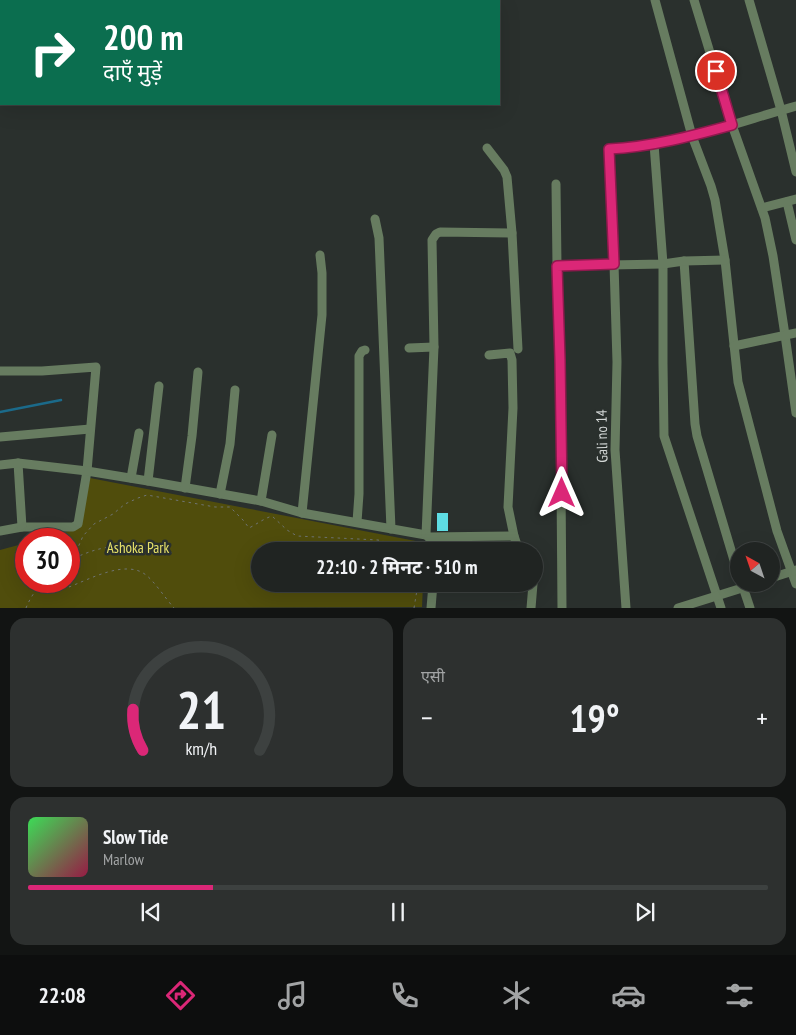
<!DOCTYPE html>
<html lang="hi">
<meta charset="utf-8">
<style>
:root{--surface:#202422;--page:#2d302f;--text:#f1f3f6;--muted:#a2a4a5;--line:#3d4140;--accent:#db2777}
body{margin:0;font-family:"PT Sans Narrow","Noto Sans Devanagari",sans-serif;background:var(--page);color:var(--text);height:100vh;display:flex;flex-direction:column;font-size:19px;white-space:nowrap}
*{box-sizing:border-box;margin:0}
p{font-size:16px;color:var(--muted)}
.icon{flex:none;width:28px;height:28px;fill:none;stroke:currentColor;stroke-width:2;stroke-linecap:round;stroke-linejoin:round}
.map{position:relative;height:608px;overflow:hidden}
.drawer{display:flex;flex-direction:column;gap:10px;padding:10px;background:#121413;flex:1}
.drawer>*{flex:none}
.guide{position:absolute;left:0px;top:0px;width:500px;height:105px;box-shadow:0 5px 20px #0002,0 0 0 1px var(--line);background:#0b6e4f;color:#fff;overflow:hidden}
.needle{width:32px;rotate:320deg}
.tools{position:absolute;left:730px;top:542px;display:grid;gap:10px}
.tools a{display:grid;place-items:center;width:50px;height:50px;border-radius:50%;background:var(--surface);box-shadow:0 5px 20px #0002,0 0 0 1px var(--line);font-size:25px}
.speed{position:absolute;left:15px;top:528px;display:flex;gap:10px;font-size:25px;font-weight:700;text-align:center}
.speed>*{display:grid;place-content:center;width:65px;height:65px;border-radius:50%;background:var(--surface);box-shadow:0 5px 20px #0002,0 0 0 1px var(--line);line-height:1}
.speed .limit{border:8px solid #d22;background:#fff;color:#111}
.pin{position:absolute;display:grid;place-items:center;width:42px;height:42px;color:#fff;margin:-21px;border:2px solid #fff;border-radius:50%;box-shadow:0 1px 5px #0007}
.me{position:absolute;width:55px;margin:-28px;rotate:0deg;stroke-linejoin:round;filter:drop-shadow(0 0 4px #0008)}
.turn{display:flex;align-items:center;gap:18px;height:105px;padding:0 20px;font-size:22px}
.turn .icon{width:65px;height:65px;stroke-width:2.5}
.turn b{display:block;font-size:35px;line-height:42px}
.big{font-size:38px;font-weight:700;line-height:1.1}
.drawer .card{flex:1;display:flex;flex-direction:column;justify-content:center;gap:8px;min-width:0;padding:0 18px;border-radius:15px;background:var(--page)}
.drawer .dial{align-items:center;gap:0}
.dial svg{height:130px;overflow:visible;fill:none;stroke:var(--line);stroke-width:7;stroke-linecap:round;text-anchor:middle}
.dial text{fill:var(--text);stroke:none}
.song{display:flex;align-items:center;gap:15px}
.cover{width:60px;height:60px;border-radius:8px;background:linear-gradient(135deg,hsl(130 70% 55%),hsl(340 70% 35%))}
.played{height:5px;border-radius:2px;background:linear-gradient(90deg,var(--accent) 25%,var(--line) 25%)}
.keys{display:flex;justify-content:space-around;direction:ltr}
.heat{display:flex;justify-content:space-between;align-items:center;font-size:28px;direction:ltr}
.drawer .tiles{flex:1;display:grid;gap:10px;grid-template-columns:1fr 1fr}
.card:last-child{grid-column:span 2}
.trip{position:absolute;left:251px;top:542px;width:292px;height:50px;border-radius:25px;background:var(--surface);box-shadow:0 5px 20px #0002,0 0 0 1px var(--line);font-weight:700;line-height:50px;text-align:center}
.tabs{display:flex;height:80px;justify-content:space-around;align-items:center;background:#0d0e0e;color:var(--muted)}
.tabs .icon{width:35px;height:35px}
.tabs .on{color:var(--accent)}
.tabs b{font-size:22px;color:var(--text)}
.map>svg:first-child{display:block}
.green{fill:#504d0c}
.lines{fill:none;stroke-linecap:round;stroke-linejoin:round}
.stream{stroke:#1b6a8a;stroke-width:2.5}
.building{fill:#5edde3}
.path{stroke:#6f7472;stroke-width:1;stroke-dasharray:2.5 4;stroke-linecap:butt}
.minor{stroke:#677c60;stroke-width:9}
.route-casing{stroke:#8e194d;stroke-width:12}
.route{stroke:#db2777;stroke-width:9}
.labels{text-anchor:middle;stroke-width:5;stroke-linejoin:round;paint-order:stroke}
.street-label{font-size:15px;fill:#d3d7d6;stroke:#2a302d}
.park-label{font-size:15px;fill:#e6e169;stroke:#2a302d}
</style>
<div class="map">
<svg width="796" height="608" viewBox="0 0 796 608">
<rect width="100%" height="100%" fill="#2a302d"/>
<polygon class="green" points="90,478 426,543 426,551 260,551 260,584 423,584 422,607 0,608 0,550 26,543 26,581 69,581 69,539 40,539 80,528"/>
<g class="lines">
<polyline class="stream" points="0,412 61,400"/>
</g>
<rect class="building" x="437" y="513" width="11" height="18"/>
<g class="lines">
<g class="path">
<path d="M74 558C84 554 93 550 104 548 127 543 151 549 173 553"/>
<path d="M69 562 73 559 83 536 94 524 113 514 125 504 138 498 147 495 215 507H230L243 520 249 528C257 524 263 519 272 516L287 530 297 536 378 540 393 544 407 551"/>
<path d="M69 587C90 579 126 559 146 575 154 581 166 599 174 608"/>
<path d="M26 608C30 598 36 589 44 581"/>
<polyline points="414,608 418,584"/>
</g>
<g class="minor">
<polyline points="655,0 692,136 711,186 715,200 725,260 738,382 777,531 796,584"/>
<polyline points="694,0 732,125 765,218 773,256 785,335 796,413"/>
<polyline points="749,0 781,110 796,172"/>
<polyline points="654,144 663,264 663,363 664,436 721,608"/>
<polyline points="487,148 504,170 507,177 512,233 518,349"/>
<polyline points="556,184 557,266 560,360 562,608"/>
<polyline points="787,202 796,240"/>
<polyline points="762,208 796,199"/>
<polyline points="375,219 379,238 391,529"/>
<polyline points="684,261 695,424 697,436 739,577"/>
<polyline points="557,266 663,264 684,261 725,260"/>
<polyline points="734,346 796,333"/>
<polyline points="409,348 434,347"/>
<polyline points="489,355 510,353 512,360 513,408 508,507 514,536 517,545 517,551"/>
<polyline points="0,371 42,371 96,367 87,471 78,524 73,527 22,527 0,531"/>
<polyline points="0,437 90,429"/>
<polyline points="18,463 22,527"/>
<polyline points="0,465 18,463 87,471 148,481 261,501 302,513 426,535 434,542 434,551"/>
<polyline points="131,478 139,433"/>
<polyline points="148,481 159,386"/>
<polyline points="185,488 192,436 198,372"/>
<polyline points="220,494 230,444 235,390"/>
<polyline points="261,501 272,435"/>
<polyline points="302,513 322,315 322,273 320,255"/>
<polyline points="357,522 359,494 359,356 362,351 365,350"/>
<polyline points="426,535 434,347 432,240 436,234 440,232 512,233"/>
<polyline points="429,537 514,536"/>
<polyline points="771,578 796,570"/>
<polyline points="742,584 750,608"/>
<polyline points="431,608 433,584"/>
<polyline points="531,608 533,584"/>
<path d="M626 608 615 450 617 362 614 264 609 149C673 147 735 123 796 106"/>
<polyline points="678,608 755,584"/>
</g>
</g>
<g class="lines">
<defs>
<path id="route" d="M562 493 560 360 557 266 614 264 609 149C651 147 692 136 732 125L716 71"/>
</defs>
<use href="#route" class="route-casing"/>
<use href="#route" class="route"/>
</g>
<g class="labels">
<g class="street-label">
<text transform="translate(602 436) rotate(-91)" y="5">Gali no 14</text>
</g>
<g class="park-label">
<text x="138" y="553">Ashoka Park</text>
</g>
</g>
</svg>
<div class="tools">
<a><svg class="needle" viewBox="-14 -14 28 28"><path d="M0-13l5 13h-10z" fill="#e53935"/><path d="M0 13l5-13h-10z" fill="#a2a4a5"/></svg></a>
</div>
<div class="speed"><div class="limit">30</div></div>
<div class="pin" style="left:716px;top:71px;background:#d93025"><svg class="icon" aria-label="arrive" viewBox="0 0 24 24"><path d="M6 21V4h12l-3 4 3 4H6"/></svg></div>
<svg class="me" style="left:562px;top:493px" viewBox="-20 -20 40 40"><path d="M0-17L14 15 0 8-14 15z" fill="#db2777" stroke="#fff" stroke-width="4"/></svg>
<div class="trip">22:10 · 2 मिनट · 510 m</div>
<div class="guide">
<div class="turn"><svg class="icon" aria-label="right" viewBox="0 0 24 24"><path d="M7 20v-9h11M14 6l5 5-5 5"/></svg><div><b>200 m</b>दाएँ मुड़ें</div></div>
</div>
</div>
<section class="drawer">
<div class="tiles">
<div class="card dial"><svg viewBox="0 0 100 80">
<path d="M14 69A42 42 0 1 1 86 69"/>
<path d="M14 69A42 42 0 0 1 8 44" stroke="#db2777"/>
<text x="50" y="56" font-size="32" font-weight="700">21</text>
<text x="50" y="72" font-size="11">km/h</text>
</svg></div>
<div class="card"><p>एसी</p>
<div class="heat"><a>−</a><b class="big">19°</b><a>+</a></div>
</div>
<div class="card">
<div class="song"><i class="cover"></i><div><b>Slow Tide</b><p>Marlow</p></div></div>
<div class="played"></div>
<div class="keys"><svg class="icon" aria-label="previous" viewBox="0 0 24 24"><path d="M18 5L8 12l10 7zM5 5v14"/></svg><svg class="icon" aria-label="pause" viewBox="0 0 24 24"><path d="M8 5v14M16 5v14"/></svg><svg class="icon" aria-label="next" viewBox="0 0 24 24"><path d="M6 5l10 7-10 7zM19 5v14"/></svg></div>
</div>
</div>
</section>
<nav class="tabs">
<b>22:08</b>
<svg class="icon on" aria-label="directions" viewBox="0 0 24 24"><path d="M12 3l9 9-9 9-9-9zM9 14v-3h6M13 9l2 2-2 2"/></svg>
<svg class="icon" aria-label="music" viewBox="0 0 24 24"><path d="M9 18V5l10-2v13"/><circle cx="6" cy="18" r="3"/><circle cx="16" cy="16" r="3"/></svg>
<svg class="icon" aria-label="phone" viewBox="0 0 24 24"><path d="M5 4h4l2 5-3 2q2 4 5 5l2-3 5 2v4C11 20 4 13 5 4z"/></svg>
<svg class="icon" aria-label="climate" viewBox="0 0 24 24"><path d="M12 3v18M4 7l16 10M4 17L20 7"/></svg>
<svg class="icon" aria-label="car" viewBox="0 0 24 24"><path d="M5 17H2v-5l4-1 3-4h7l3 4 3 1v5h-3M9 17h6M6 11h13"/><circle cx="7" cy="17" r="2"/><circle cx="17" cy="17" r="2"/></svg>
<svg class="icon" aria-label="filters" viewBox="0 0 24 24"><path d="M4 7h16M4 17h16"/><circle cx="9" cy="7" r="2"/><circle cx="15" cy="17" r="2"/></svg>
</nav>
